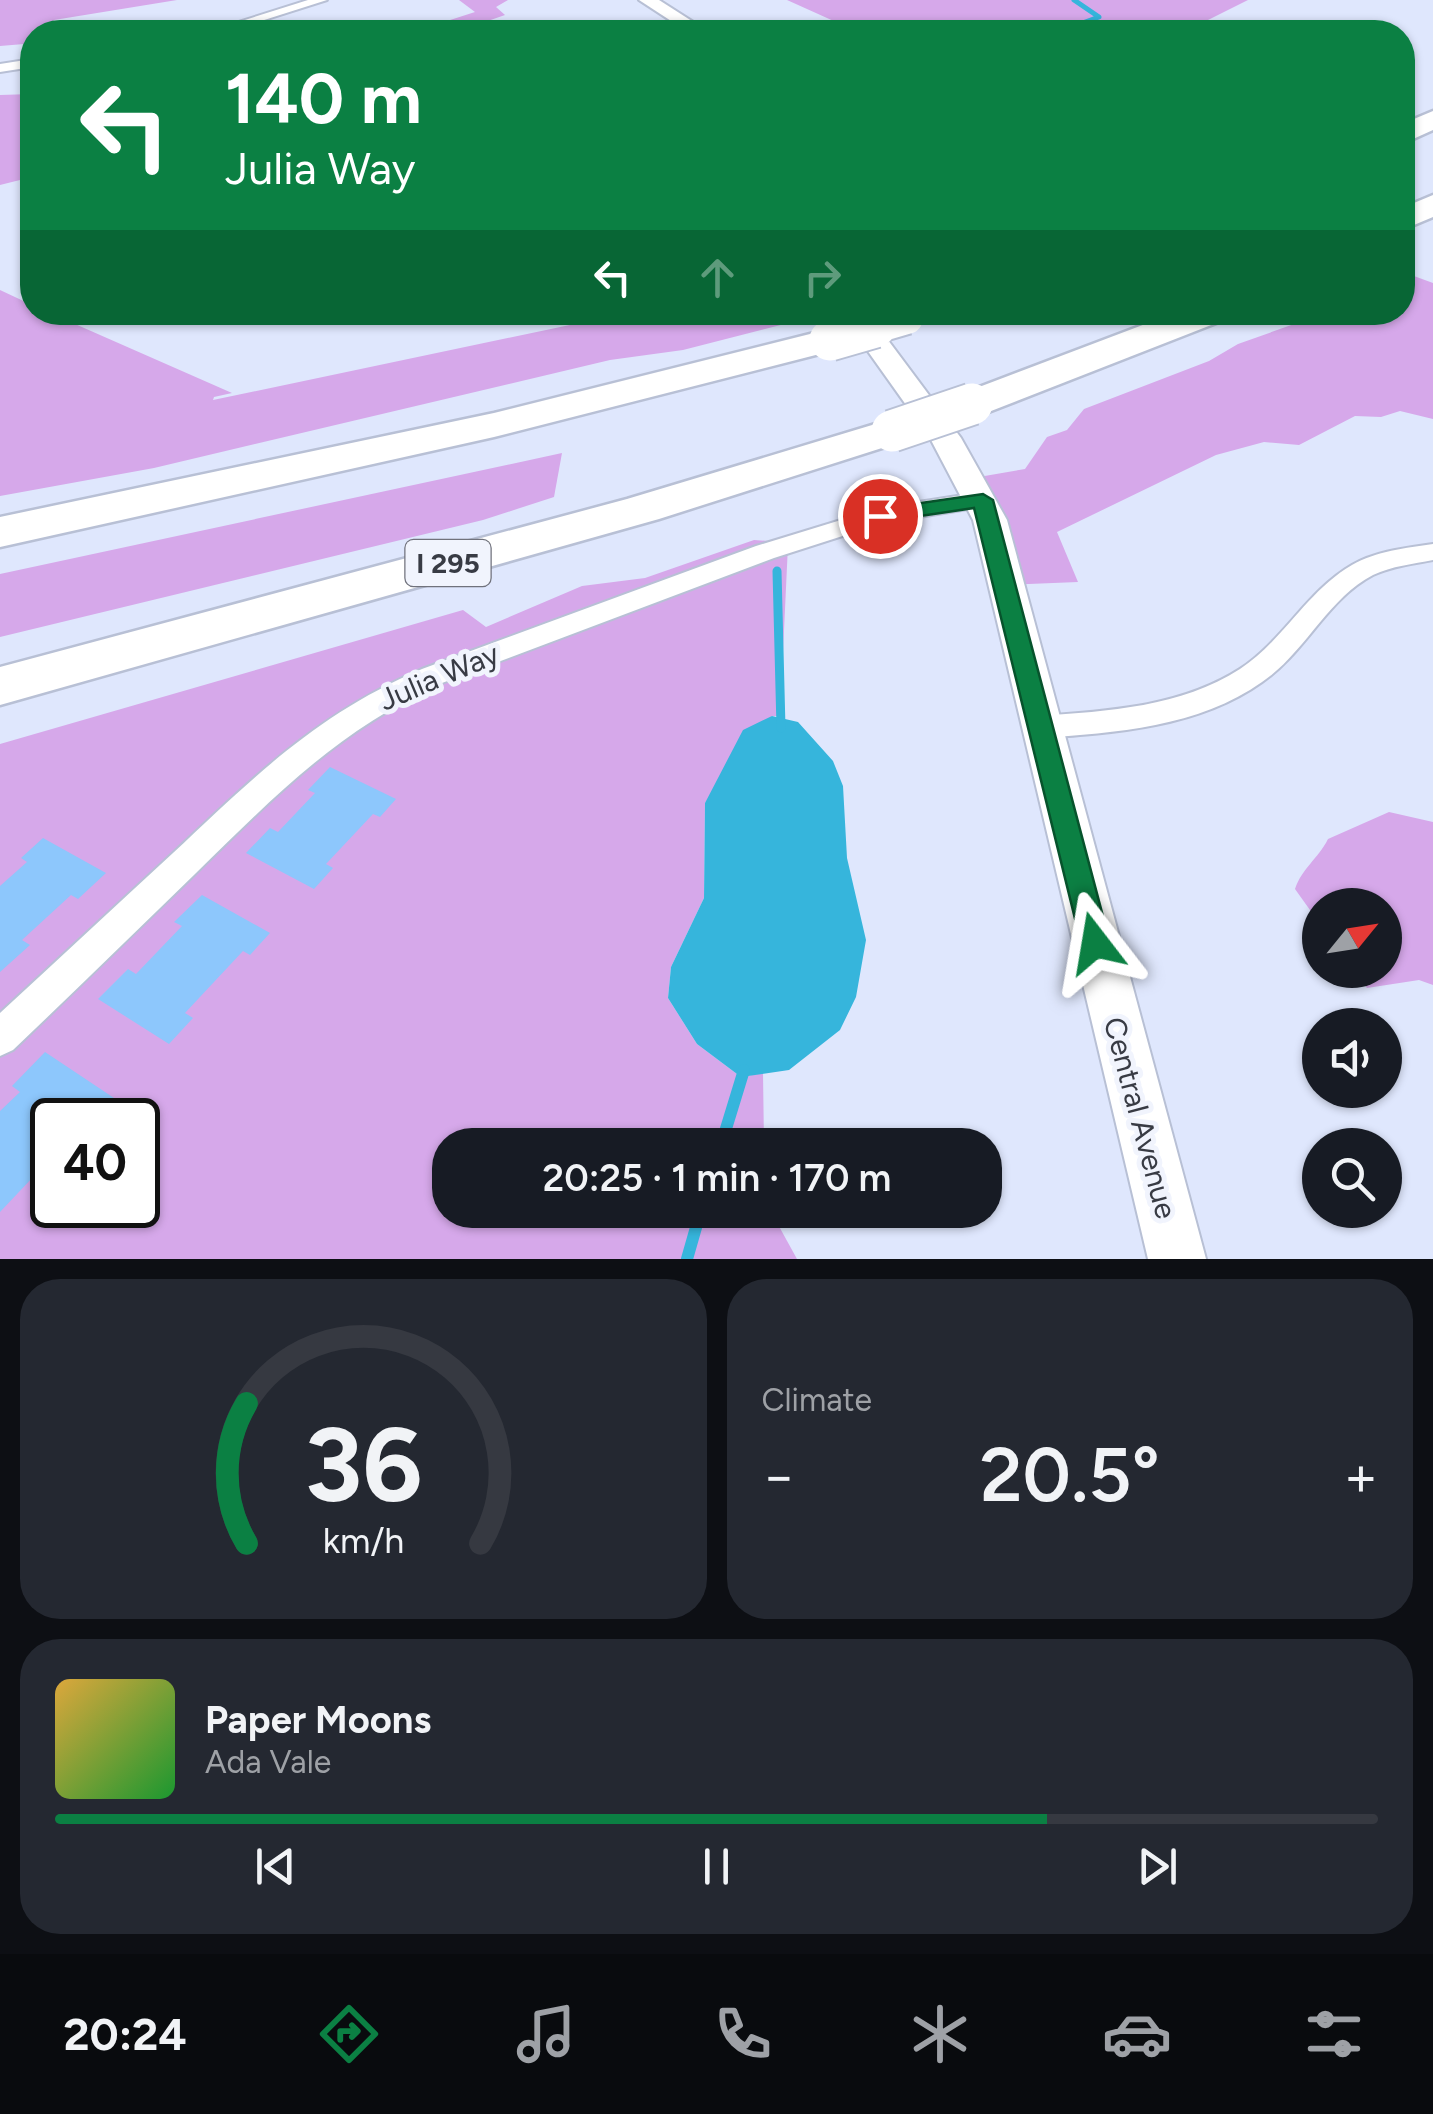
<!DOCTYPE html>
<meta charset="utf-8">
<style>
:root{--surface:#171b24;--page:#242831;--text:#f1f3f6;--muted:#9ea1a6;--line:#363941;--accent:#0b8043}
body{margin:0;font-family:Figtree,sans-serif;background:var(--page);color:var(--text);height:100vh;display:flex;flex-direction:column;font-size:38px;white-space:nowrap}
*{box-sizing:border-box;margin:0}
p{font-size:32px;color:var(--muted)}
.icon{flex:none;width:55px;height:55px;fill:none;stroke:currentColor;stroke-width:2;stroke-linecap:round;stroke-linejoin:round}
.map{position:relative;height:1259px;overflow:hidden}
.sheet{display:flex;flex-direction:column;gap:20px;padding:20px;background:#0d0f14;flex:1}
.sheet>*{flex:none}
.guide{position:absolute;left:20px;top:20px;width:1395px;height:305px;border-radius:40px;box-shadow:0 2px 8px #0004;background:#0b8043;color:#fff;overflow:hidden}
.needle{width:65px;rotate:60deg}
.buttons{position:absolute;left:1302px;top:888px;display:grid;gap:20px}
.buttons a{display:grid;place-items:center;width:100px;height:100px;border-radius:50%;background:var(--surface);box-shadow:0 2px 8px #0004;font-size:50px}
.speed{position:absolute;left:30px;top:1098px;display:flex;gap:20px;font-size:50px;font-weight:700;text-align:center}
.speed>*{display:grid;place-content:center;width:130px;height:130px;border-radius:50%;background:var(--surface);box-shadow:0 2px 8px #0004;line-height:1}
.speed .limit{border:5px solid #111;border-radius:15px;background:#fff;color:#111}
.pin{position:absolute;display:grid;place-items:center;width:85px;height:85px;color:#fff;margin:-42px;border:5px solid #fff;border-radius:50%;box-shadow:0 2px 10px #0007}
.me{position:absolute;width:110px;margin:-55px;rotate:346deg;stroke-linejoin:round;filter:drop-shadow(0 0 8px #0008)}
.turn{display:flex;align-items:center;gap:35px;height:210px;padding:0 40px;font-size:45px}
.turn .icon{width:130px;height:130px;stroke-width:2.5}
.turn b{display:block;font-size:70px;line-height:85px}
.lanes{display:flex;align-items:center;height:95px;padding:0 40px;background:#0003;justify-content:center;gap:50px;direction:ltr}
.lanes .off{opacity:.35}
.big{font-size:75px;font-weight:600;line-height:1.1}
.sheet .card{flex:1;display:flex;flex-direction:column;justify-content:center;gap:15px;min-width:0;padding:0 35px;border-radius:40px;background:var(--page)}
.sheet .dial{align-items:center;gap:0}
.dial svg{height:260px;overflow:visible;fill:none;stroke:var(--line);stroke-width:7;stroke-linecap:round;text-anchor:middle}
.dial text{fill:var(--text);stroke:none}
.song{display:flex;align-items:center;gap:30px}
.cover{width:120px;height:120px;border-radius:15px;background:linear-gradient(135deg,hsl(40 70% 55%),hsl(130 70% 35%))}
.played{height:10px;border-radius:5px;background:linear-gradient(90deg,var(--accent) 75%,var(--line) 75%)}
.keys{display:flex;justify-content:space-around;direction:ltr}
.heat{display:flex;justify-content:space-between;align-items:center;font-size:55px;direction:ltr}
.sheet .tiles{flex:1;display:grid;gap:20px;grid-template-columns:1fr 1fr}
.card:last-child{grid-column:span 2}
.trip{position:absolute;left:432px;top:1128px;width:570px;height:100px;border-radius:40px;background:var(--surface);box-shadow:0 2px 8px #0004;font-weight:600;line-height:100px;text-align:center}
.tabs{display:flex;height:160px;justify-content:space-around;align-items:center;background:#090b0e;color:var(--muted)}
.tabs .icon{width:70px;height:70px}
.tabs .selected{color:var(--accent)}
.tabs b{font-size:45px;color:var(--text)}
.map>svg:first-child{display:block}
.green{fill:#d6a8ea;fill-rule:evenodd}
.water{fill:#36b5dc}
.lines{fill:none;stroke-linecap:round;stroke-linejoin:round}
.stream-far2{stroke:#36b5dc;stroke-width:5}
.stream-far1{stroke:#36b5dc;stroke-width:9}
.stream{stroke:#36b5dc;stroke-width:12}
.building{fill:#8dc7fc}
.street-casing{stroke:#b8c0d5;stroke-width:4}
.secondary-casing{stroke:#b8c0d5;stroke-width:4}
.highway-casing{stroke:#b8c0d5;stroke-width:5}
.street{fill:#fff;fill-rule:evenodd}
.secondary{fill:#fff;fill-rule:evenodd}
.highway{fill:#fff;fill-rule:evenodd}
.highway-bridge-far1-casing{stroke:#b8c0d5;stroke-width:36;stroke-linecap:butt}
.highway-bridge-casing{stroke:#b8c0d5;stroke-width:45;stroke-linecap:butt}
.highway-bridge-far1{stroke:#fff;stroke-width:32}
.highway-bridge{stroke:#fff;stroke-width:41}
.route{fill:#0b8043;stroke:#07532c;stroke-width:2.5}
.labels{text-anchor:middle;stroke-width:10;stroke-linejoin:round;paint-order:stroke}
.shield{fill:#f1f4fd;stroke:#70727c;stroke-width:2.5}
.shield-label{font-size:28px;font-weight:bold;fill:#383b44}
.street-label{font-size:30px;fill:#383b44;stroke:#f1f4fd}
</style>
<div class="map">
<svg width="1433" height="1259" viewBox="0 0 1433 1259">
<rect width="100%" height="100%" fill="#dfe7fd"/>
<g class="green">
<polygon points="0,0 177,0 54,20 49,28 31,33 24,44 0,46"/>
<polygon points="459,0 508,0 496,7 505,15 482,23 497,32 351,32 405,20 447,21 475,12"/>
<polygon points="787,0 1248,0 1184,32 848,32 847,27"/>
<polygon points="32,94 32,177 0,185 0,95"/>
<polygon points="1403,272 1433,283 1433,419 1400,411 1381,417 1355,416 1299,445 1264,442 1216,455 1057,532 1078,582 1000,585 973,478 1025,469 1047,437 1067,430 1084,409 1209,361 1238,344 1297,323 1312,313 1402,312"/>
<polygon points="0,290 32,305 32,312 50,313 232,393 214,397 213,400 627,313 828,313 683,350 610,360 154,468 0,496"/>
<polygon points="562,453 554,497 483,520 0,637 0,574"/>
<path d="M754 540 786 542 788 545 780 716H772L705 803 704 898 671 967 668 998 697 1044 741 1077 763 1073 764 1145H450V1210H770L797 1259H0V744L463 610 486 627 582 586 645 578ZM52 1120H138V1205H52Z"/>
<path d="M1389 812 1433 822V985L1419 980 1367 988 1354 970H1385V905H1320V924L1295 889C1302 868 1318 859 1328 839Z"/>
</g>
<polygon class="water" points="772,716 798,722 833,761 843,786 847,858 866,940 856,997 840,1030 789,1070 741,1077 697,1044 668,998 671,967 704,898 705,803 743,730"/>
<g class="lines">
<polyline class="stream-far2" points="1058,32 1099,17 1074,0"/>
<polyline class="stream-far1" points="777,571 781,728"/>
<g class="stream">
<polyline points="721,1145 744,1070"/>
<polyline points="687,1259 701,1210"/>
</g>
</g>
<g class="building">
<polygon points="330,767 396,799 380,817 373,814 326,864 333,868 314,889 246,853 270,828 278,832 315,793 308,790"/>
<polygon points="43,838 106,873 78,899 71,895 22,940 30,945 0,972 0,886 27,862 21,858"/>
<polygon points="202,895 270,933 250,955 243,951 185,1013 193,1018 169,1044 98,999 128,969 136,974 182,926 174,922"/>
<polygon points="45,1052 117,1100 99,1120 52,1120 52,1157 0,1212 0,1111 20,1092 12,1086"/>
</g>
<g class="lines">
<defs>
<g id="street">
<polygon points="308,0 327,0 226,32 207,32"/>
<polygon points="32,59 32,67 0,72 0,64"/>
<path d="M983 492 995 500 992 505 883 523 774 558 442 683C337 731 276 795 195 874 134 933 74 992 13 1050L0 1056V1013C58 960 115 906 173 853 255 776 317 714 422 669L756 546 880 508Z"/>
<path d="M1433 544V560C1413 564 1392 566 1373 575 1327 599 1305 653 1262 682 1199 727 1115 733 1040 738L1029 735 1025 727 1029 719 1040 716C1108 711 1181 707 1240 669 1283 641 1307 591 1352 565 1376 551 1406 548 1433 544Z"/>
</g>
<g id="secondary">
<polygon points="639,0 659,0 709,32 688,32"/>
<polygon points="840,312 867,312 961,438 1007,520 1206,1259 1148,1259 973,520 931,440"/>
</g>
<g id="highway">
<polygon points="1433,111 1433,130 1402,144 1402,124"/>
<polygon points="1433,195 1433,217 1402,230 1402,208"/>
<polygon points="1177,312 1229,312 1224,320 986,413 972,416 958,413 952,404 958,395"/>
<polygon points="830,329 843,332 849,340 843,348 494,437 0,547 0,517 494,413"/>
<polygon points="892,419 907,422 913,431 907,440 659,519 0,705 0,667 627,499"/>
</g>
</defs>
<use href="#street" class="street-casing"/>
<use href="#secondary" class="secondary-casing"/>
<use href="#highway" class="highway-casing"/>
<use href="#street" class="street"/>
<use href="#secondary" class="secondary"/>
<use href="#highway" class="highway"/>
<defs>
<polyline id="highway-bridge-far1" points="866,330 907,318"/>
<g id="highway-bridge">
<polyline points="830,340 875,327"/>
<polyline points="892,431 972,404"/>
</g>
</defs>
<use href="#highway-bridge-far1" class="highway-bridge-far1-casing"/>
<use href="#highway-bridge" class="highway-bridge-casing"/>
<use href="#highway-bridge-far1" class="highway-bridge-far1"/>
<use href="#highway-bridge" class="highway-bridge"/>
</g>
<polygon class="route" points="983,494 993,500 1110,943 1106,952 1095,956 1085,952 1081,943 974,508 880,522 870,516 880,509"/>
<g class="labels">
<rect class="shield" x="405.5" y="540" width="85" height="46" rx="8"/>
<g class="shield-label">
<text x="448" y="573">I 295</text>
</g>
<g class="street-label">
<text transform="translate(439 677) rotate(-23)" y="10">Julia Way</text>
<text transform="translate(1140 1118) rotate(75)" y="10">Central Avenue</text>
</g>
</g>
</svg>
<div class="buttons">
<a><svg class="needle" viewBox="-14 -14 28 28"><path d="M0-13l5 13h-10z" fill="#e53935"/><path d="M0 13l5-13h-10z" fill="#9ea1a6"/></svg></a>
<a><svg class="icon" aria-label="sound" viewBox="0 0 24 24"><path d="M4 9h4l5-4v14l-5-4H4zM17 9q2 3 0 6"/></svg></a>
<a><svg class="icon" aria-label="search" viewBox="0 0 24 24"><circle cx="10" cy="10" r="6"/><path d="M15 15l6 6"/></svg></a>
</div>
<div class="speed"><div class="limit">40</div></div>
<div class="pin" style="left:880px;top:516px;background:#d93025"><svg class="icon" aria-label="arrive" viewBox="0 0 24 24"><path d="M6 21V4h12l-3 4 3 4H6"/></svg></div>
<svg class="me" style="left:1095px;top:943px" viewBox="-20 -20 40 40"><path d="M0-17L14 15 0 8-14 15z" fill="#0b8043" stroke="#fff" stroke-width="4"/></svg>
<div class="trip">20:25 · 1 min · 170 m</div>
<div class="guide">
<div class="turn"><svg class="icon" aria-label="left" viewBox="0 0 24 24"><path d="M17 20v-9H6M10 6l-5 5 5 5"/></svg><div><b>140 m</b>Julia Way</div></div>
<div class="lanes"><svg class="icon" aria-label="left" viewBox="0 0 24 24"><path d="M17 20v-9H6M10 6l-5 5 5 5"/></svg><svg class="icon off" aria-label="ahead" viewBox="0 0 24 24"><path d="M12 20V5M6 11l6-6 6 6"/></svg><svg class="icon off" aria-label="right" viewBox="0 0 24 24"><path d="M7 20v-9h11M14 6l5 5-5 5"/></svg></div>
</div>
</div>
<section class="sheet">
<div class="tiles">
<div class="card dial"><svg viewBox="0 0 100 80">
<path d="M14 69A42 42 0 1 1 86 69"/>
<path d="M14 69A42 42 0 0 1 14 26" stroke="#0b8043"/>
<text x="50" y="56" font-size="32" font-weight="700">36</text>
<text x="50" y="72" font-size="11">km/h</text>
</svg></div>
<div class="card"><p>Climate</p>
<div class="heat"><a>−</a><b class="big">20.5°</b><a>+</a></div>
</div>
<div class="card">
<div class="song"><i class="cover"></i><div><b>Paper Moons</b><p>Ada Vale</p></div></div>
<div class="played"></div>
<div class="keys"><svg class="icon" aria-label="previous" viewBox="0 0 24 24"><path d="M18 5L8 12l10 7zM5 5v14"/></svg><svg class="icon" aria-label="pause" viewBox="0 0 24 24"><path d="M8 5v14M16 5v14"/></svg><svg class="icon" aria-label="next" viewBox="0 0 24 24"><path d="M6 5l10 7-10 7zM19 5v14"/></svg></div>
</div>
</div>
</section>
<nav class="tabs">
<b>20:24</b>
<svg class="icon selected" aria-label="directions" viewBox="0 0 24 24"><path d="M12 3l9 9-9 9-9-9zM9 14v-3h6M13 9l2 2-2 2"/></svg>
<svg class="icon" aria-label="music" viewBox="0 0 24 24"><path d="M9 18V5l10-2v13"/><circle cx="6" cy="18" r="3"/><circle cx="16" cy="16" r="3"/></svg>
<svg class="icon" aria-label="phone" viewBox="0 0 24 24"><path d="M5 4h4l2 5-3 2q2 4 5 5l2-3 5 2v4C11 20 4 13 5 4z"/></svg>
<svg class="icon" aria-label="climate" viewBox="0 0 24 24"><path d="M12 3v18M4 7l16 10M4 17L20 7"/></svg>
<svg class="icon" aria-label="car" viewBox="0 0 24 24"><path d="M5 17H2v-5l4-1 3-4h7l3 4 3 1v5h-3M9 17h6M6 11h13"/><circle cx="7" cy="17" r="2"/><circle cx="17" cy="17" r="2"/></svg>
<svg class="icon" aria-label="filters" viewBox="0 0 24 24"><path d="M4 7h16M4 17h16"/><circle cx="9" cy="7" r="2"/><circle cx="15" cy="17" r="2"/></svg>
</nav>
